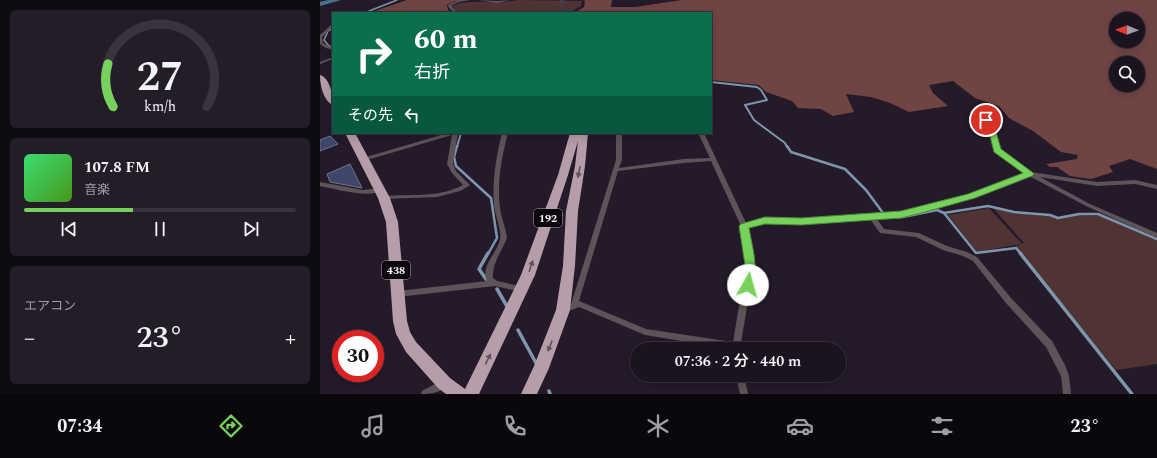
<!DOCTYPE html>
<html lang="ja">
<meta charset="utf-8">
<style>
:root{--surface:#1b1420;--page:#241d29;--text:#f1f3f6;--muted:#a09ea5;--line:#39333e;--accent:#76d25a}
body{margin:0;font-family:Spectral,"Noto Sans JP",serif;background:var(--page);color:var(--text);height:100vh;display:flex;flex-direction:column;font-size:15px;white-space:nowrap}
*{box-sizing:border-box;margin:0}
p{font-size:13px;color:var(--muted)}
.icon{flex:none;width:22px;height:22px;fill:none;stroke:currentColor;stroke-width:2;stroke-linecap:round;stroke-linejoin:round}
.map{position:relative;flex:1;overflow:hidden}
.sheet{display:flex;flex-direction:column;gap:10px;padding:10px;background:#0f0b12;width:320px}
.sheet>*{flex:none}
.banner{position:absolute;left:12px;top:12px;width:380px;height:122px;border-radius:0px;box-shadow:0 2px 10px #0003,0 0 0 1px var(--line);background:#0b6e4f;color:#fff;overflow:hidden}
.needle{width:26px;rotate:271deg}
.fabs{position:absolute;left:789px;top:12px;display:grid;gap:8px}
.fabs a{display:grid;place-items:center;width:36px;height:36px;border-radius:50%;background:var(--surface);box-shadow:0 2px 10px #0003,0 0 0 1px var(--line);font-size:20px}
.speed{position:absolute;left:12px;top:330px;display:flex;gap:8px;font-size:20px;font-weight:700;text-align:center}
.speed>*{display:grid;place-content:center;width:52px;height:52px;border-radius:50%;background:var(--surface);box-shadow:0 2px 10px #0003,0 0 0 1px var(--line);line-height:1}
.speed .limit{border:6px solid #d22;background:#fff;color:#111}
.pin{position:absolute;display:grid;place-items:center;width:34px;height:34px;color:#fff;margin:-17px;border:2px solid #fff;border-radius:50%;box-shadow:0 1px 4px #0007}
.me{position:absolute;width:44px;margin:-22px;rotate:7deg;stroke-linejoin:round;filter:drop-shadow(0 0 3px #0008)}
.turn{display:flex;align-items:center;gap:14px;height:84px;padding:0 16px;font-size:18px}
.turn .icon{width:52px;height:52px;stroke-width:2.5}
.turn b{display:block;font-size:28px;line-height:34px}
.then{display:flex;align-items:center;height:38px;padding:0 16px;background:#0003;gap:8px;font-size:15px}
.big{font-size:30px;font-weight:600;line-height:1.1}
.sheet .card{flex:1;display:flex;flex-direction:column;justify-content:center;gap:6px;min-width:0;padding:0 14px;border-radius:6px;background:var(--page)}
.sheet .dial{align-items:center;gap:0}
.dial svg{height:104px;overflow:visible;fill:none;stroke:var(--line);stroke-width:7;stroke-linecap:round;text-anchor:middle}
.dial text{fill:var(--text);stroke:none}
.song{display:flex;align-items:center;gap:12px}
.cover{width:48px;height:48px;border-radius:6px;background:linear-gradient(135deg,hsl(140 70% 55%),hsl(100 70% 35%))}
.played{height:4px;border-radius:2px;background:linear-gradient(90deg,var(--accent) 40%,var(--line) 40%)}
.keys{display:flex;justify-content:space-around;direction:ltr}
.heat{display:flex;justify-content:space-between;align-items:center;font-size:22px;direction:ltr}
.trip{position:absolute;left:310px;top:342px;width:216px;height:40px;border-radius:20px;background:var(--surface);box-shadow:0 2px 10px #0003,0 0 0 1px var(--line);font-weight:600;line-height:40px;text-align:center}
.dock{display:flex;height:64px;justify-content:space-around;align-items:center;background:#0b080d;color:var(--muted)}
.dock .icon{width:28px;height:28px}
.dock .selected{color:var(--accent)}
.dock b{font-size:18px;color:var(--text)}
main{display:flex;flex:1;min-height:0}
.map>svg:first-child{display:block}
.green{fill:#503433}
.forest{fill:#714444;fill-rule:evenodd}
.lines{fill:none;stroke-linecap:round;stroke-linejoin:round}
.stream-far3{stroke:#7e96ad;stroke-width:1.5}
.stream-far2{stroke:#7e96ad;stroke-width:2}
.stream-far1{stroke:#7e96ad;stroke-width:2.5}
.stream{stroke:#7e96ad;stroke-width:3.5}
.river{fill:#4a6f8b;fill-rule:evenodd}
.building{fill:#40466a;stroke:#6f7388}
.highway-tunnel{stroke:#443a4a;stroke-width:6;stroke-dasharray:6 3;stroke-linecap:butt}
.street{fill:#5d5358;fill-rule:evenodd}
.highway{fill:#b59da9;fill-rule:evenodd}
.oneway{fill:#60525b}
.route{fill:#76d25a;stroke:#4d883a}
.labels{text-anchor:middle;stroke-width:4;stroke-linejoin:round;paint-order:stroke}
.shield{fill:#0b070d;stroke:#b0abb4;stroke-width:1}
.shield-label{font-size:11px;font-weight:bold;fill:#f7f1fc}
</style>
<main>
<section class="sheet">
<div class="card dial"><svg viewBox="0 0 100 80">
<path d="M14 69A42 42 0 1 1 86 69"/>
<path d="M14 69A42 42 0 0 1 10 36" stroke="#76d25a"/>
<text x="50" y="56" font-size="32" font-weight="700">27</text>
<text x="50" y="72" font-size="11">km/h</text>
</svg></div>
<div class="card">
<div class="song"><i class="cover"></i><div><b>107.8 FM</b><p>音楽</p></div></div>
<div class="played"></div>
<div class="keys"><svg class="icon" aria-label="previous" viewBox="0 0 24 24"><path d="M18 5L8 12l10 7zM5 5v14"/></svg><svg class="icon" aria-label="pause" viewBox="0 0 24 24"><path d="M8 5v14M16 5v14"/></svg><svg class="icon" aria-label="next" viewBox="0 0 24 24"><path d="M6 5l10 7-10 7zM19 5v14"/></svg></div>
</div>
<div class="card"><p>エアコン</p>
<div class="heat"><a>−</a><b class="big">23°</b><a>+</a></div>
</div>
</section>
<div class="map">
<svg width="837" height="394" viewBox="0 0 837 394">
<rect width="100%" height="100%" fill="#241a2a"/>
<g class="green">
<path d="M197 0 262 1 261 6 249 13H139L132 6C142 0 165 2 178 2 185 2 191 1 197 0Z"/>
<polygon points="672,207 694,213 729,216 738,218 758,215 781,216 837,240 837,364 796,370 695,246 701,244 657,252 628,215 669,208 702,244 704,243"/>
</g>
<g class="forest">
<polygon points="87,0 142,0 135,1 127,5 128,10 133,13 49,13"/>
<path d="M263 0H292L291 7H315L362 0H837V169L810 159 789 166 793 172 771 179 750 176 737 167H730L726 164 757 159 758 155 741 152 713 131 689 118 679 106 655 98 633 81 609 85 613 93 628 106 589 112 570 103 551 97 526 94 534 112 513 116 501 109 478 108 472 101 446 92 439 85 391 80V13H254L264 7 265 1ZM796 19H818V41H796ZM796 63H818V85H796Z"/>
</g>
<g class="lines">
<g class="stream-far3">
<polyline points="44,13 77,0"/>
<polyline points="13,28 8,31 4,40 9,46 13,47"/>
</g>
<g class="stream-far2">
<polyline points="391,82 437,87 441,90 447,100 425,105 434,120 465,143 467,147"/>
<polyline points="137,147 141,133"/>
</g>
<g class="stream-far1">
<polyline points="137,146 134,157 136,166 171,198 177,238 168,254"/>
<polyline points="467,146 471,152 525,169 546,190 563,213"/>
<polyline points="624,213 668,206 694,212 730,215 738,218 759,214 778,214 837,239"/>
<polyline points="566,218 583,217 617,210 624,213 656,253 696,248 701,254"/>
</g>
<g class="stream">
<polyline points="700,253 812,394"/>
<polyline points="166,279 159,269 168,253"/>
<polyline points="177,289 188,308"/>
<polyline points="198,330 216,363"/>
<polyline points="229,391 230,394"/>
</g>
<polygon class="river" points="8,0 21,0 0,6 0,2"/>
</g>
<g class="building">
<polygon points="10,136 18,144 0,151 0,140"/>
<polygon points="30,164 42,188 10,182 7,174"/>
</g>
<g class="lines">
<polyline class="highway-tunnel" points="241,0 246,13"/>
<g class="street">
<polygon points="138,0 150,0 139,2 132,5 132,7 139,13 135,13 129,8 128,5"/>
<polygon points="158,0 177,1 190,0 177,3"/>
<polygon points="12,24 13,24 13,27 2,37 3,43 13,48 13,50 6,48 0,44 0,35"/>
<polygon points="13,57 13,59 0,64 0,62"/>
<path d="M664 119H668L676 132 680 149 692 160 711 172 777 182 815 180 837 185V189L815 184 777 186 720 177 770 204 837 233V238L766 206 709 176 653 197 605 211 581 216 556 218 564 229 599 233 627 246 647 252 657 257 691 298 732 341 745 365 749 376 751 394H743L741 376 726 347 685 302 653 261 643 256 623 250 596 237 560 233 550 219 481 224 445 223 427 227 434 265 420 349H411L325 335 259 307 252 310 249 309 248 307 251 304 296 160V133H302V160L299 168 364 159 390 158 378 133H384L426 223 445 219 481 220 581 212 605 207 649 195 705 174 688 162 675 151 670 132 664 120ZM391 161 421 226 426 265 413 342 326 329 259 301 298 171 364 163Z"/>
<path d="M128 133H138L133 164 136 171 150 185 149 186 140 191 117 197 62 199 61 198 64 196C91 194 119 198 143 185L132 173 127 164 132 135 47 160H43L42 159 43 158Z"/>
<path d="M182 133H188C181 159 176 187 181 214 183 222 186 230 187 238 182 251 172 263 173 278L177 281 200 286 201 288 200 290 197 291 175 286 78 297 75 296 74 294 75 292 78 291 167 281C160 265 178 253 180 239 182 232 175 214 174 206 172 181 176 157 182 133Z"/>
<path d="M0 182 43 190 60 188 63 190C51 199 15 189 0 186Z"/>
<polygon points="416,375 424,375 428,394 420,394"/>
<path d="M124 379 127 380 128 383C123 393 110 394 101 394L102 391Z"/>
</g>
<g class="highway">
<path d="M0 75C10 78 13 95 13 105 3 101 0 84 0 75Z"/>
<polygon points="25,133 35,133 70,198 78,222 87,321 90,332 96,342 130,378 145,389 201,275 238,175 250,133 268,133 265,166 258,211 255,266 250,310 229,368 217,394 201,394 214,366 236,310 243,266 246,211 255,166 258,141 248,175 215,275 159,394 126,394 118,388 86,352 76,334 73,321 66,222 58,198"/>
</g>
</g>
<defs><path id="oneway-solid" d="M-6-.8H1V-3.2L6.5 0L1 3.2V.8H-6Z"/></defs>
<g class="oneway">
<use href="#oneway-solid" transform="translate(259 172) rotate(101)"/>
<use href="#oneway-solid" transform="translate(211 266) rotate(-71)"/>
<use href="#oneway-solid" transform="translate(230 346) rotate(111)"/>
<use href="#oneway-solid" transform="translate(168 359) rotate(-64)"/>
</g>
<path class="route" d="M666 117 669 118 676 132 681 149 712 172 714 174 712 176 655 198 605 212 581 218 481 225 445 224 429 228C432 246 440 271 431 288L428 289 424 288 422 285 425 265 419 226 421 224 445 217 481 218 581 211 648 194 703 173 674 152 669 132 662 120Z"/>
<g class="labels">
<g class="shield">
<rect x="214" y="209" width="28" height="18" rx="3"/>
<rect x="62" y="261" width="28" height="18" rx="3"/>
</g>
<g class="shield-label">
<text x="228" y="222">192</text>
<text x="76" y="274">438</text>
</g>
</g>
</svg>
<div class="fabs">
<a><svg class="needle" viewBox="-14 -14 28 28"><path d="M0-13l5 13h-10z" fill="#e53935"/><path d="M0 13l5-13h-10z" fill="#a09ea5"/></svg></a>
<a><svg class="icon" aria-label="search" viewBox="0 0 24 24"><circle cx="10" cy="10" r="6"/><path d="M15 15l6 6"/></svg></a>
</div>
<div class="speed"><div class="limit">30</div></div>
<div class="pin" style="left:666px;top:120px;background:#d93025"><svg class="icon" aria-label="arrive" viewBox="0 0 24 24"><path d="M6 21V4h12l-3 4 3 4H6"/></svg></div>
<svg class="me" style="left:428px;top:285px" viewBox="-20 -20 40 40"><circle r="19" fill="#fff"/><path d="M0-13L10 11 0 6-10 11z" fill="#76d25a"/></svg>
<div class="trip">07:36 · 2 分 · 440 m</div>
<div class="banner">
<div class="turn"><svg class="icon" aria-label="right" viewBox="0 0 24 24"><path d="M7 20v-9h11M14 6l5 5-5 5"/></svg><div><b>60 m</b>右折</div></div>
<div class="then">その先<svg class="icon" aria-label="left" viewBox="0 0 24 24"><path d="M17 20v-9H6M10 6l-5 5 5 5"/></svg></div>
</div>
</div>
</main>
<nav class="dock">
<b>07:34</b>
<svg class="icon selected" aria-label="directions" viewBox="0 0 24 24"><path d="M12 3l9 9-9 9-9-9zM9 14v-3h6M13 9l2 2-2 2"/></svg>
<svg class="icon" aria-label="music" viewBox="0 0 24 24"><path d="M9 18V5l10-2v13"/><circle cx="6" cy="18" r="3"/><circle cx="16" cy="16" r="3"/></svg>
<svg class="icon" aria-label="phone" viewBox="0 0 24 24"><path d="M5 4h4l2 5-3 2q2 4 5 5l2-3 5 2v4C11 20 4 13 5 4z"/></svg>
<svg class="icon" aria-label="climate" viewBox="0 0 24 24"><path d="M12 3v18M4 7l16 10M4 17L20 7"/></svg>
<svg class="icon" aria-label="car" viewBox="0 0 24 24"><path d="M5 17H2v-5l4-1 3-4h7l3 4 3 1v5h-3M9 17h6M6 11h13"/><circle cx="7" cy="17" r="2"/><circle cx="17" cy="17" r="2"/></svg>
<svg class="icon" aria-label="filters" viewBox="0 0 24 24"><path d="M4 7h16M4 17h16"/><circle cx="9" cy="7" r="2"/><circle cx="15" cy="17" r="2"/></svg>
<b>23°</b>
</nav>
